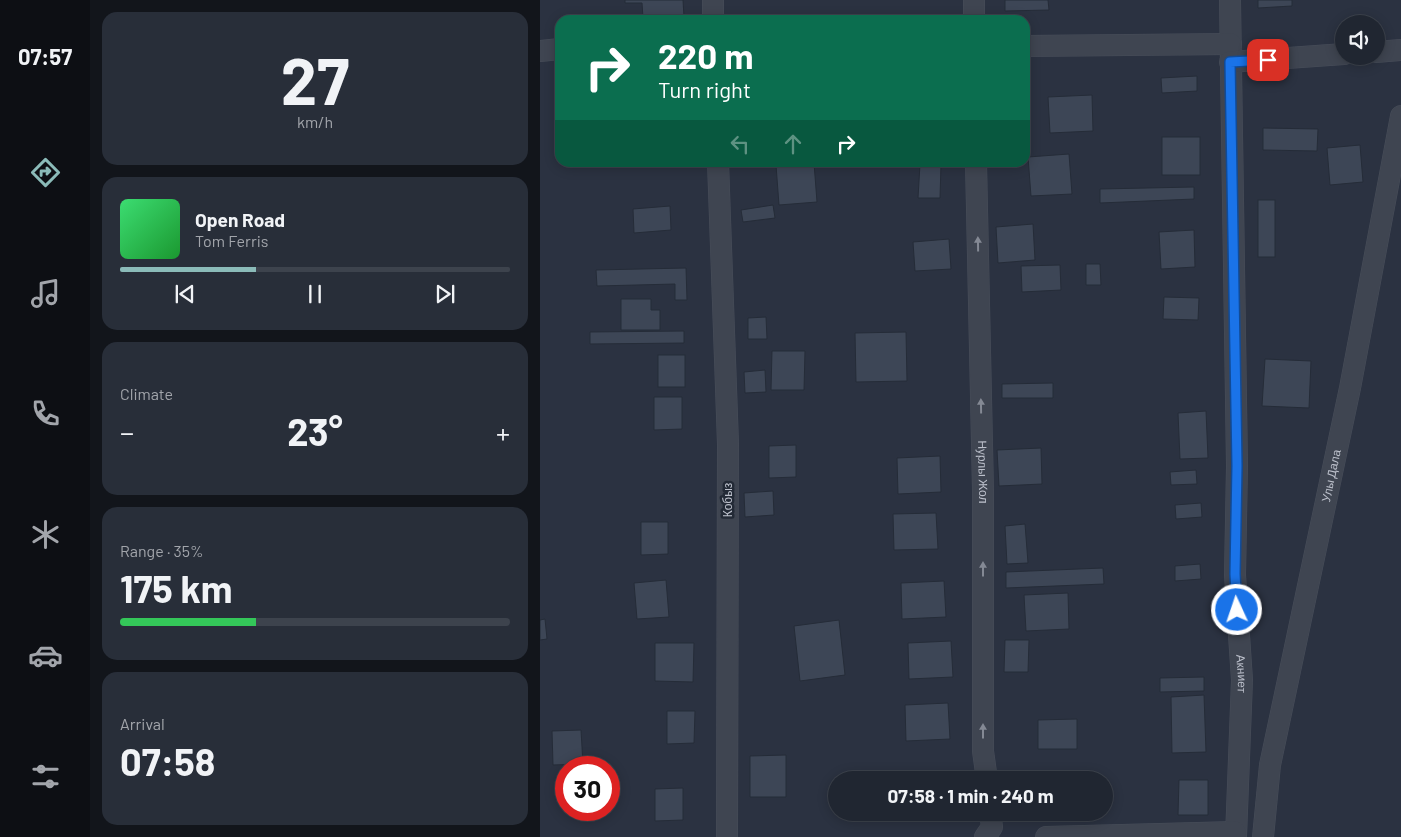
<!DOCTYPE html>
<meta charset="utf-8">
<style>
:root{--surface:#202631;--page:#282e39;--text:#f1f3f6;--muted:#a2a5ab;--line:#3d434d;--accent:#8bbbb9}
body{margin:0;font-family:Barlow,sans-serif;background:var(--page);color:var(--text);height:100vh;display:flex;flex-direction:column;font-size:19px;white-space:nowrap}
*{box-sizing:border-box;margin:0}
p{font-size:16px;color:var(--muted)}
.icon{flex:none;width:28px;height:28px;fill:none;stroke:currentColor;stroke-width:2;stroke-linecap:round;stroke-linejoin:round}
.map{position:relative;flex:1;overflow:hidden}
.side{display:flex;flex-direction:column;gap:12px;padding:12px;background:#12151b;width:450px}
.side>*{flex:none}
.banner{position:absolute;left:15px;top:15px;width:475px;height:152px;border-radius:15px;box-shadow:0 2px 12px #0003,0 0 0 1px var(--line);background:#0b6e4f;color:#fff;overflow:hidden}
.buttons{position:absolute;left:795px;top:15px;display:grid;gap:10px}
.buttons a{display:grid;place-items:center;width:50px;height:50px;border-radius:50%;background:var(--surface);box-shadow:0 2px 12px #0003,0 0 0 1px var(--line);font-size:25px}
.speed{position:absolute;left:15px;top:756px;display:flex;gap:10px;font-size:25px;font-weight:700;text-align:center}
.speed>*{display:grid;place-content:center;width:65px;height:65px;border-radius:50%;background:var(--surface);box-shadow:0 2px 12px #0003,0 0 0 1px var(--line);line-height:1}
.speed .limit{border:8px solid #d22;background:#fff;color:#111}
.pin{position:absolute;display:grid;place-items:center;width:42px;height:42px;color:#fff;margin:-21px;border-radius:10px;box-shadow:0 2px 8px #0006}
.me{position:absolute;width:55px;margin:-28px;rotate:357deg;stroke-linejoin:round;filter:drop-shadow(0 0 4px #0008)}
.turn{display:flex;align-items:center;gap:18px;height:105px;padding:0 20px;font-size:22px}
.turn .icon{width:65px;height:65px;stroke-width:2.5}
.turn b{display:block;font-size:35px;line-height:42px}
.lanes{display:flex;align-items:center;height:48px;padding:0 20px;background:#0003;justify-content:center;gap:25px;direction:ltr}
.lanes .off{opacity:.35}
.big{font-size:38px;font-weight:700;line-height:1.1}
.side .card{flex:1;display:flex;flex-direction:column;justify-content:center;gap:8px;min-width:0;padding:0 18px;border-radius:15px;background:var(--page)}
.side .dial{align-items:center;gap:0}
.dial b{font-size:65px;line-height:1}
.song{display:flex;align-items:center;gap:15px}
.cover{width:60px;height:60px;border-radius:8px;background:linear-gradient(135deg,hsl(140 70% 55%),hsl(130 70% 35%))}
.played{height:5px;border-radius:2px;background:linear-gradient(90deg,var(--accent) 35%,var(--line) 35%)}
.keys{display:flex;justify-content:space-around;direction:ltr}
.heat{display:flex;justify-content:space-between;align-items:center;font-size:28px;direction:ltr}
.charge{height:8px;border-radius:4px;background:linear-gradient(90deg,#34c759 35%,var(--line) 0)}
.trip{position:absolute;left:288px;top:771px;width:285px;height:50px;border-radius:25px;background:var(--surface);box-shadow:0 2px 12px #0003,0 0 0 1px var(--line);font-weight:700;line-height:50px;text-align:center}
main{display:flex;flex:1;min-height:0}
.menu{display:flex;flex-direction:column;width:90px;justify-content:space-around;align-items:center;background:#0d0f14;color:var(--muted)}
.menu .icon{width:35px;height:35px}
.menu .current{color:var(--accent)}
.menu b{font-size:22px;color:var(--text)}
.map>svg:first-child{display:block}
.building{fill:#3d4656;stroke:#252c38}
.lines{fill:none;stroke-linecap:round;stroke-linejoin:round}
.minor-casing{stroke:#484e5a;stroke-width:22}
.minor{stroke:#3f4551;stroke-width:21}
.oneway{fill:#848994}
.route-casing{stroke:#114b97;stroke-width:12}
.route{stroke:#1a73e8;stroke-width:9}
.labels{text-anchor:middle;stroke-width:5;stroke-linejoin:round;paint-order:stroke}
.street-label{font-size:12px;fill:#bcc0cb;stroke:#232a36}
</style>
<main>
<nav class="menu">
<b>07:57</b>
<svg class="icon current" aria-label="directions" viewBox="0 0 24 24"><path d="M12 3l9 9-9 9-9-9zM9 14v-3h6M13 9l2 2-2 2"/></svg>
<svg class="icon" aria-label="music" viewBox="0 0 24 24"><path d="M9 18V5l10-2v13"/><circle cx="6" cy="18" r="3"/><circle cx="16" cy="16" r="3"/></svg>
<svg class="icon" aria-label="phone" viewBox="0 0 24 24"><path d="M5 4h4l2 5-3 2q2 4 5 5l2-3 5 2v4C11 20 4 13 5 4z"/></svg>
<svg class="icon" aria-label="climate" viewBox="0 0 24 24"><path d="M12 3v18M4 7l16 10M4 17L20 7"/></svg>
<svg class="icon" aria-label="car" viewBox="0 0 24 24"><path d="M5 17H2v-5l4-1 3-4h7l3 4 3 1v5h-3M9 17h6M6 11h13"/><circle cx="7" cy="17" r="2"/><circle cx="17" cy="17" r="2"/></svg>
<svg class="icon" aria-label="filters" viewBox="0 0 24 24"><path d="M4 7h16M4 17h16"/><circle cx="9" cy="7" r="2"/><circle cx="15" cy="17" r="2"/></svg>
</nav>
<section class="side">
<div class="card dial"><b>27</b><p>km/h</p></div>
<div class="card">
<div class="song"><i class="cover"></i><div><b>Open Road</b><p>Tom Ferris</p></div></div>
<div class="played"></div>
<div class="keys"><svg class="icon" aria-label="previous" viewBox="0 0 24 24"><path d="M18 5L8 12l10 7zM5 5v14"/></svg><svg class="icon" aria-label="pause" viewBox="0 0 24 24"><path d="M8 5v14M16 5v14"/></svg><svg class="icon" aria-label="next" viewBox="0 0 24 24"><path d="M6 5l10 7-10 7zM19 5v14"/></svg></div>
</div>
<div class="card"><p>Climate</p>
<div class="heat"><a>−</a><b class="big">23°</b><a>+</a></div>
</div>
<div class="card"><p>Range · 35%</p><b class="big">175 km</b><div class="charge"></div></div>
<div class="card"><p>Arrival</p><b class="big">07:58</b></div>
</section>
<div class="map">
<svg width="861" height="837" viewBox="0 0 861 837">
<rect width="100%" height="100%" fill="#2b3241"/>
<g class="building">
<polygon points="85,0 143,0 144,17 103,18 102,3 85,3"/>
<polygon points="465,0 508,0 509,10 465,11"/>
<polygon points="718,0 752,0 752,6 718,8"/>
<polygon points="657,76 657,91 622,93 621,78"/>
<polygon points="552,95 553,131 510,133 508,97"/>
<polygon points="723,128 778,129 777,151 723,150"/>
<rect x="622" y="137" width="38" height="38"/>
<polygon points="820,145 823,182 790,185 787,148"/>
<polygon points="529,154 532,194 491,196 488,157"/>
<polygon points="274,163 277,202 239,205 236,165"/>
<polygon points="380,164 401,165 400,198 378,198"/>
<polygon points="654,187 654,199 560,203 560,189"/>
<rect x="718" y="200" width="17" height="57"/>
<polygon points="233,205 235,218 203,222 201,210"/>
<polygon points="130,206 131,230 94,233 93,209"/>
<polygon points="493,224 495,260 458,263 456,227"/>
<polygon points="654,230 655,267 621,269 619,232"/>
<polygon points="409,239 411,269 375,271 373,242"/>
<polygon points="546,264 560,264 561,285 546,285"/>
<polygon points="520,265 521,290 482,292 481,266"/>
<polygon points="146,268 147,300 135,300 135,284 57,286 56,270"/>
<polygon points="624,297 659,298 658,320 623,319"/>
<polygon points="81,299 111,299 111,310 120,310 120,330 81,330"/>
<polygon points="226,317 227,339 208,339 208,318"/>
<polygon points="144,331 144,343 50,344 50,332"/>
<polygon points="366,332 367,381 316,382 315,333"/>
<polygon points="232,351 265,351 264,390 231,390"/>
<rect x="118" y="355" width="27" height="32"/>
<polygon points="725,359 771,361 769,408 722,406"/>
<polygon points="225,370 226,392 205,393 204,372"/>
<polygon points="513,383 513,398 462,398 462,384"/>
<polygon points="114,397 142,397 142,429 114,430"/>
<polygon points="666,411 668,458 640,459 638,413"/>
<polygon points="256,445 256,477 229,478 229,446"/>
<polygon points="501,448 502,484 459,486 457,450"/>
<polygon points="400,456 401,492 358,494 357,458"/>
<polygon points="656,470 657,484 631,485 630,472"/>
<polygon points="233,491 234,515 205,517 204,493"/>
<polygon points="661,503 662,517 636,519 635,505"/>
<polygon points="396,513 398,549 354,550 353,514"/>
<polygon points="101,522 128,522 128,554 101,555"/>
<polygon points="485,524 488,563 467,564 465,526"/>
<polygon points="660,564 661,579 635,581 635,566"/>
<polygon points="563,568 564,584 466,588 466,572"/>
<polygon points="126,580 129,617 97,619 94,583"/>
<polygon points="404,581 406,617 362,619 361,583"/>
<polygon points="528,593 529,629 486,631 484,595"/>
<polygon points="5,619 7,639 0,640 0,620"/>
<polygon points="299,620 305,675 260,681 254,626"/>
<polygon points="465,640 489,640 488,672 464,672"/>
<polygon points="411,641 413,677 369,679 368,643"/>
<polygon points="115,643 154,643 153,682 115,681"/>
<polygon points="664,677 664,691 620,692 620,678"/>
<polygon points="664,695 666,752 632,753 631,697"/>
<polygon points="408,703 410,739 366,741 365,705"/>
<polygon points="127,711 155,711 154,743 127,744"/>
<polygon points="537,719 537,749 498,749 498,720"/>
<polygon points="41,730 43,764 13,765 12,731"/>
<polygon points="246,755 246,797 210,797 210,756"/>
<polygon points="413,775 414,780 370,780 370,777"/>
<polygon points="639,780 668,780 668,815 638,815"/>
<polygon points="143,788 143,820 115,821 115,789"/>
<polygon points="472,812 489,812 490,819 472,820"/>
</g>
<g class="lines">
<defs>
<g id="minor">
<polyline points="173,0 173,20"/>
<polyline points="434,0 434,20"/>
<path id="s1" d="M690 0 697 466 695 575 702 680 696 837"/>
<polyline points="485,46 691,44"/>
<polyline points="0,51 20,49"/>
<polyline points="836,52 861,50"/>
<polyline points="690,62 804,54"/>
<polyline points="178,162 188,444 187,837"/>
<path id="s2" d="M436 162 443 491V751L447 780"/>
<polyline points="445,837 452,827 450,812"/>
<polyline points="506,837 695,832"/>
<path id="s3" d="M723 837 730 765 810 388 861 116"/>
</g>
</defs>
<use href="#minor" class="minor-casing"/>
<use href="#minor" class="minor"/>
</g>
<defs><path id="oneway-solid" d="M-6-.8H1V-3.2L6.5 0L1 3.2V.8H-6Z" transform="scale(1.25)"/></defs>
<g class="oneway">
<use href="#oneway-solid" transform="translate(438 244) rotate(-91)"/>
<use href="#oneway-solid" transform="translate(441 406) rotate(-91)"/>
<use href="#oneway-solid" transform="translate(443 569) rotate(-90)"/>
<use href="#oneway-solid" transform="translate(443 731) rotate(-90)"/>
</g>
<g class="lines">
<defs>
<polyline id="route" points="697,610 695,574 697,466 690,62 728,60"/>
</defs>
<use href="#route" class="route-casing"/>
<use href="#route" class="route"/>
</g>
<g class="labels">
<g class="street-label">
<text dy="4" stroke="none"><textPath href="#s2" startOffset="310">Нурлы Жол</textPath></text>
<text dy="4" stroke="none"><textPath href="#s3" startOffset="368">Улы Дала</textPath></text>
<text transform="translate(188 500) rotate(-90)" y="4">Кобыз</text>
<text dy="4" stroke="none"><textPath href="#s1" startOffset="674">Акниет</textPath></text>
</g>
</g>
</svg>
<div class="buttons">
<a><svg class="icon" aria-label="sound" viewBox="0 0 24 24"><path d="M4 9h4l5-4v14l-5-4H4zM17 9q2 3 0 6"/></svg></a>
</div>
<div class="speed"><div class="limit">30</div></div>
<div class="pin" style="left:728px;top:60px;background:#d93025"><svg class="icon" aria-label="arrive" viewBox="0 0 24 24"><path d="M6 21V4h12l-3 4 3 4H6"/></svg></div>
<svg class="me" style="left:697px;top:610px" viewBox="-20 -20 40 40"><circle r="17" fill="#1a73e8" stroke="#fff" stroke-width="3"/><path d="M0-11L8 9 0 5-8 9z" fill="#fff"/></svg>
<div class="trip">07:58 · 1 min · 240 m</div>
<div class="banner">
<div class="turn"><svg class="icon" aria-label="right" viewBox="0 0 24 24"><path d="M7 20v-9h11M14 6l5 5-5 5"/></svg><div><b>220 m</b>Turn right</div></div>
<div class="lanes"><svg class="icon off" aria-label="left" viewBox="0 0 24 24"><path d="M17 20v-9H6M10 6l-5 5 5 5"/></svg><svg class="icon off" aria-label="ahead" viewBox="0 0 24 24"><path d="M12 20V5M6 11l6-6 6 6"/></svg><svg class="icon" aria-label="right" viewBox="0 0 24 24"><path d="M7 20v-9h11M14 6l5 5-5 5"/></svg></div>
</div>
</div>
</main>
